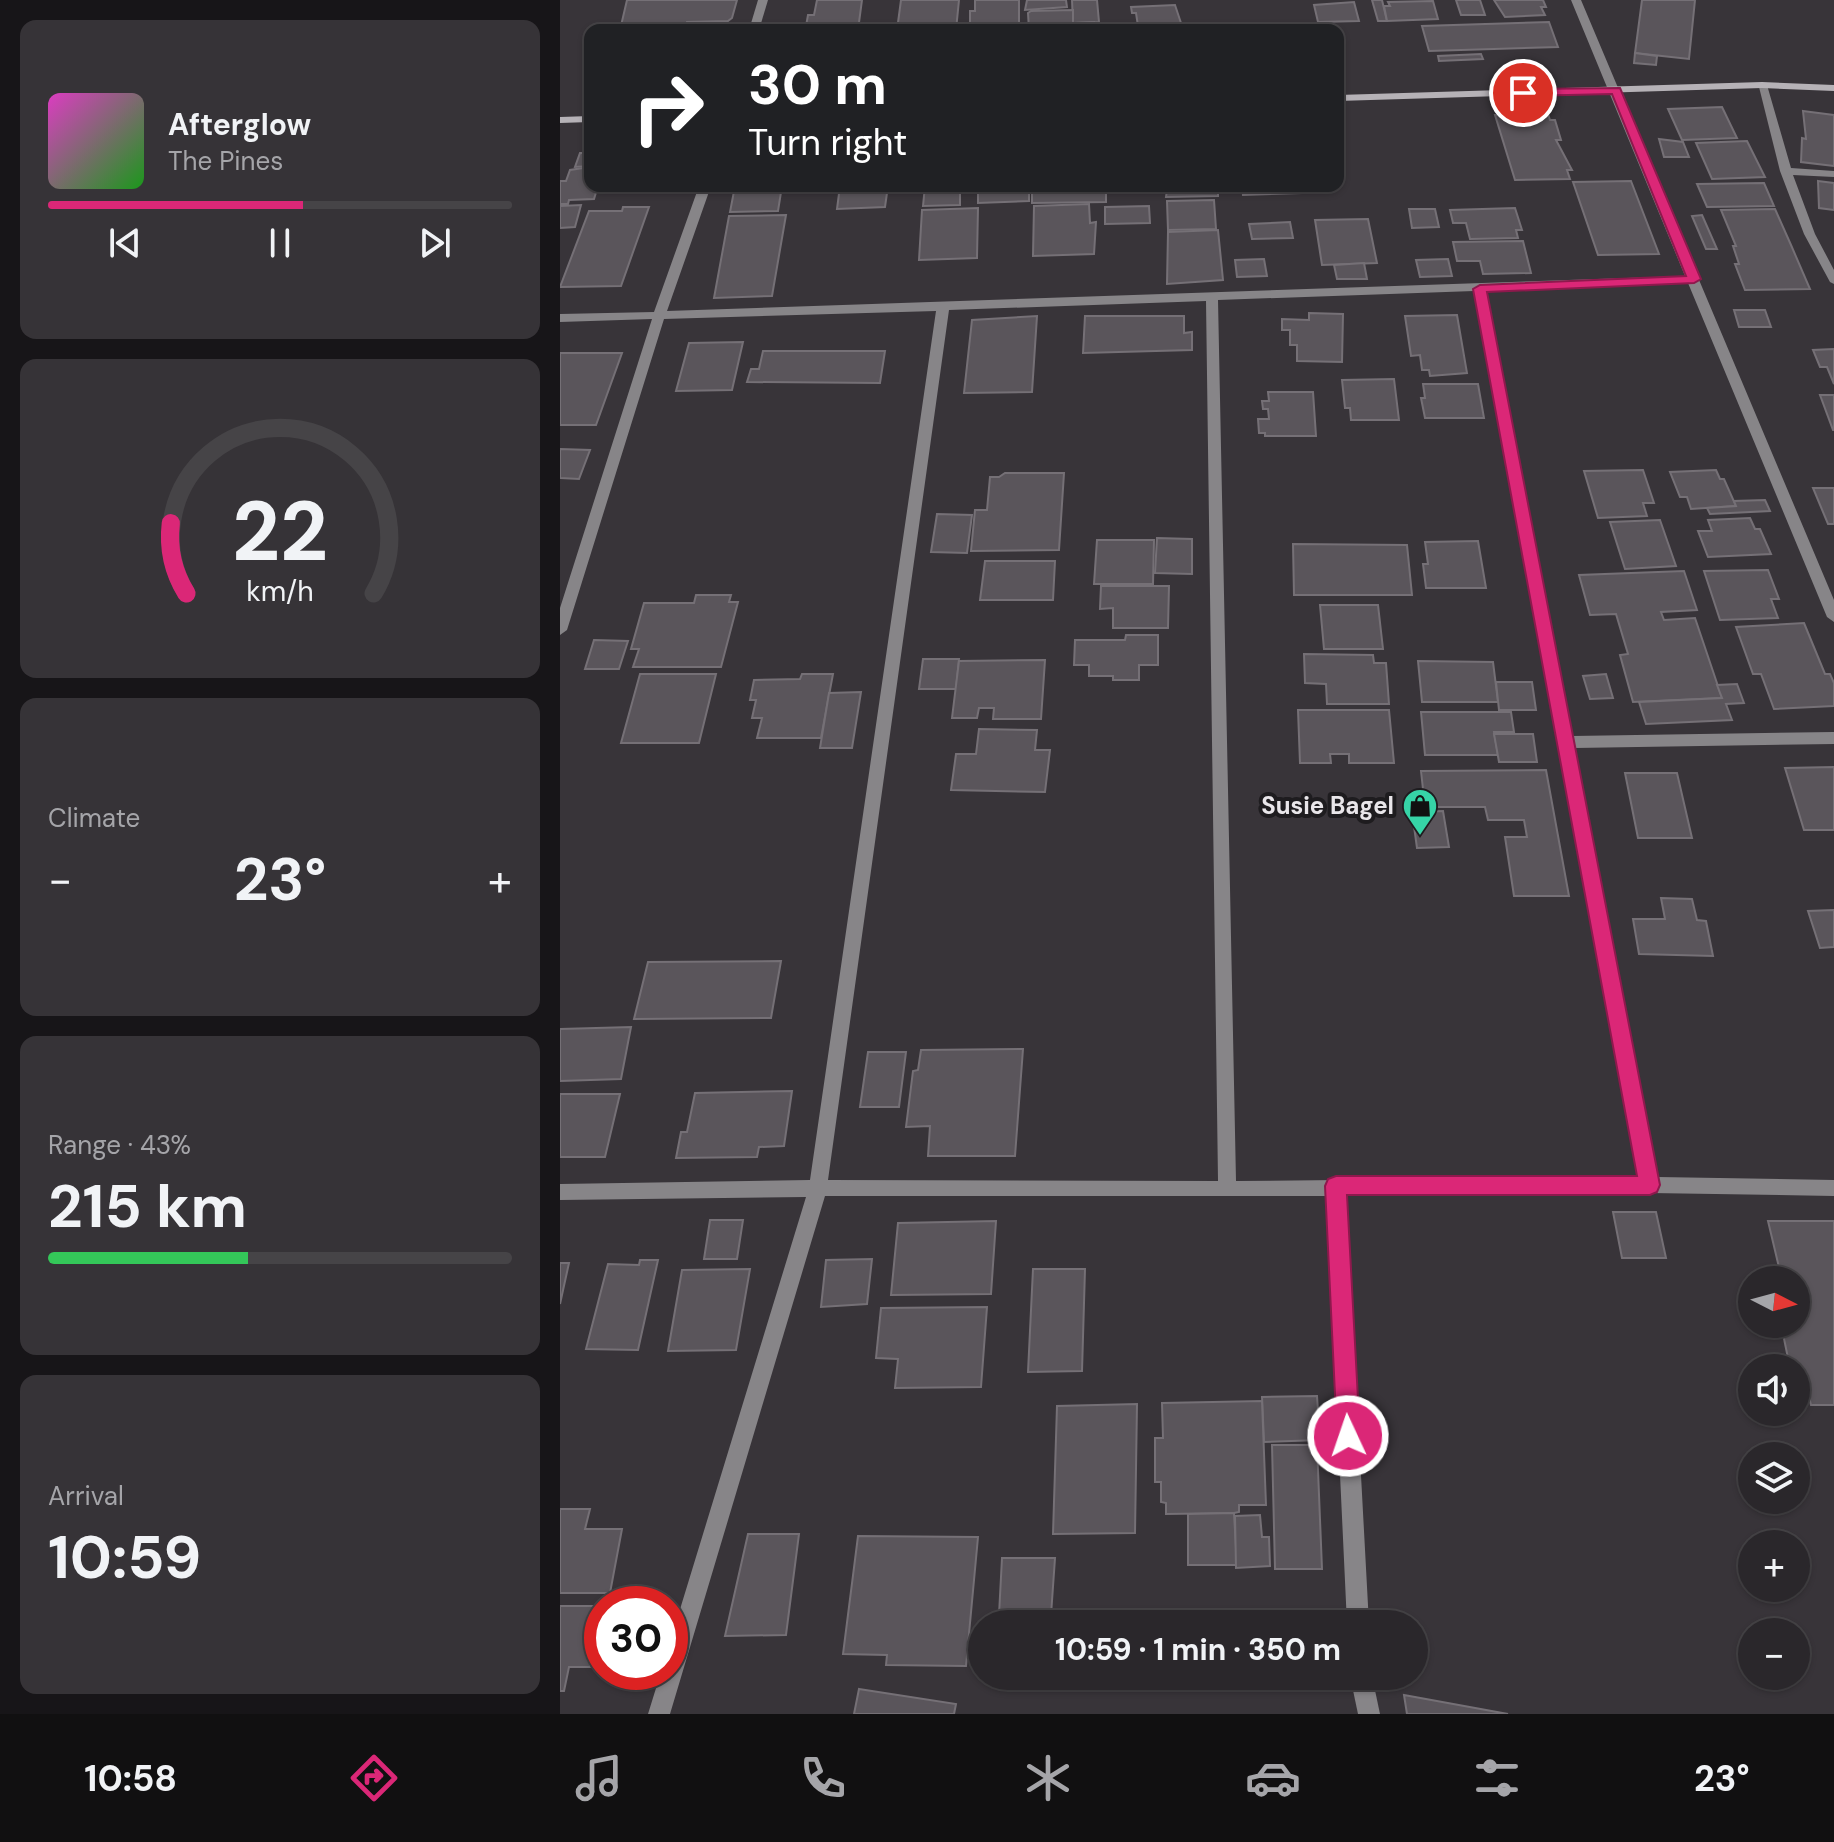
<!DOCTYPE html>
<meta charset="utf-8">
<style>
:root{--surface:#2a272b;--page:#363337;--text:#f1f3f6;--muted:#a5a5a9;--line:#464447;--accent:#db2777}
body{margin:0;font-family:"DM Sans",sans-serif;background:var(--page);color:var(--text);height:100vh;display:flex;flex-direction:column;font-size:30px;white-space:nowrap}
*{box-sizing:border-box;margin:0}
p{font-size:26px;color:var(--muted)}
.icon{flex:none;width:44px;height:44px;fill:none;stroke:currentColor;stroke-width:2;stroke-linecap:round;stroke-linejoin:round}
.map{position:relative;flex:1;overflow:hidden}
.panel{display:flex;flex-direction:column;gap:20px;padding:20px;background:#171518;width:560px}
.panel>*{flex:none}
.hud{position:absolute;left:24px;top:24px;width:760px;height:168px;border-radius:16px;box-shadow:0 2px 6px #0004,0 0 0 2px var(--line);background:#202124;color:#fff;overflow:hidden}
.needle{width:52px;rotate:96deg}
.controls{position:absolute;left:1178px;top:1266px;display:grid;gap:16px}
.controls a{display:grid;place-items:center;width:72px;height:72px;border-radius:50%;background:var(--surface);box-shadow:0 2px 6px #0004,0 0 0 2px var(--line);font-size:40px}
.speed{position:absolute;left:24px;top:1586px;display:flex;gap:16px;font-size:40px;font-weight:700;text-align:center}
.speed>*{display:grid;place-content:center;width:104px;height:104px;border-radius:50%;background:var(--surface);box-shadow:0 2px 6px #0004,0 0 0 2px var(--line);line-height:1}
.speed .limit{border:12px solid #d22;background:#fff;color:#111}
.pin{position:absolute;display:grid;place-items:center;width:68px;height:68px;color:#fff;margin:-34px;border:4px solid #fff;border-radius:50%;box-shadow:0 2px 8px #0007}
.me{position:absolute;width:88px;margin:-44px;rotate:357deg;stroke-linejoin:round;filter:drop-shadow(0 0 6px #0008)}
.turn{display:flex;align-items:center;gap:28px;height:168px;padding:0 32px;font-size:36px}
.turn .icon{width:104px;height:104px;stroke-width:2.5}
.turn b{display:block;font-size:56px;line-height:68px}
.big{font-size:60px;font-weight:700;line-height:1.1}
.panel .tile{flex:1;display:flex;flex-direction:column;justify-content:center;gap:12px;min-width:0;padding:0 28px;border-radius:16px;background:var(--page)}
.panel .dial{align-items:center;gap:0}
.dial svg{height:208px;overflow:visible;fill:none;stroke:var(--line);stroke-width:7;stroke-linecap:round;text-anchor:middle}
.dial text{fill:var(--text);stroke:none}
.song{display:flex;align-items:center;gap:24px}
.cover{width:96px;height:96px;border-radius:12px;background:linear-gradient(135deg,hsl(310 70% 55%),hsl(120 70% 35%))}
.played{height:8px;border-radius:4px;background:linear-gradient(90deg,var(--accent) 55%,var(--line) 55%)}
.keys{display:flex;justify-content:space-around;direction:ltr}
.heat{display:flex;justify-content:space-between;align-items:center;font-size:44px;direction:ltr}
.charge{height:12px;border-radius:6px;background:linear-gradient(90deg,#34c759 43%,var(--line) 0)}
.trip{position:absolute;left:408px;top:1610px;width:460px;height:80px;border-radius:40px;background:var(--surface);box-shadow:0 2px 6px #0004,0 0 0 2px var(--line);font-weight:700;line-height:80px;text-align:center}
.tab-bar{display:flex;height:128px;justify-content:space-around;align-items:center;background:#111011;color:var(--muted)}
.tab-bar .icon{width:56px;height:56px}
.tab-bar .active{color:var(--accent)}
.tab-bar b{font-size:36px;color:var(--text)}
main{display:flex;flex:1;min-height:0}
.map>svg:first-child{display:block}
.building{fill:#5a555b;stroke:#757076;stroke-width:2}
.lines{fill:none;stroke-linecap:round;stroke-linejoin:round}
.street{fill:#878588;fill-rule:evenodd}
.secondary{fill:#b6b2b7;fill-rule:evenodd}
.route{fill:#db2777;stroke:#8e194d;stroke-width:2}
.labels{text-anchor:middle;stroke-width:8;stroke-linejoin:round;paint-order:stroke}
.poi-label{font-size:24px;font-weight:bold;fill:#e9e6ea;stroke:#1e1c1f;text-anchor:end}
</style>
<main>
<section class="panel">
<div class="tile">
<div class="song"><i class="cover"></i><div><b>Afterglow</b><p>The Pines</p></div></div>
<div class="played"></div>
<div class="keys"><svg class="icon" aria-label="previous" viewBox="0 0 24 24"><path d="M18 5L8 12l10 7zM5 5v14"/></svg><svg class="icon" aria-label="pause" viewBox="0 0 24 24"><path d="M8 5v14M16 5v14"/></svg><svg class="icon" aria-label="next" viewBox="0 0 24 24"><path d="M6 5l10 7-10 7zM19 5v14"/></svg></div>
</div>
<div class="tile dial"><svg viewBox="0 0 100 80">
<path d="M14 69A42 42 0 1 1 86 69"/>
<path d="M14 69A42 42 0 0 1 8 42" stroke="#db2777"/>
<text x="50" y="56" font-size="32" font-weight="700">22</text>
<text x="50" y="72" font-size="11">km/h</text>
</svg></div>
<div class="tile"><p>Climate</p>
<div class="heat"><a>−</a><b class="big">23°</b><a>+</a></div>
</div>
<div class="tile"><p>Range · 43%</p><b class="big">215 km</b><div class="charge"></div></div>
<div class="tile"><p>Arrival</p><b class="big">10:59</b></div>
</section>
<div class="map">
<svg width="1274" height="1714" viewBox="0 0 1274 1714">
<rect width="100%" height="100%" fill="#383439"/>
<g class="building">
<polygon points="67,0 177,0 172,18 168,21 127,22 125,30 60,30"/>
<polygon points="257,0 302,0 298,30 253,30 254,25 246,26 248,15 254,15"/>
<polygon points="341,0 399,0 396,30 337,30"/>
<polygon points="415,0 459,0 459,27 410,28 410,11 415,11"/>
<polygon points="467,0 506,0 507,7 465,10"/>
<polygon points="512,0 537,0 539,22 513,23"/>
<polygon points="812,0 822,0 827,21 818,21"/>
<polygon points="896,0 920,0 925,15 901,15"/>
<polygon points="934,0 983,0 986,7 981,7 985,15 945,17"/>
<polygon points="1082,0 1135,0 1129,59 1075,53"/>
<polygon points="873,1 878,19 827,21 824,6 830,6 828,2"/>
<polygon points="794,2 799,21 758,22 754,5"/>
<polygon points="615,5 622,26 582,28 578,26 576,13 572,13 571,7"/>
<polygon points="513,10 513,23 534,22 534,29 469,30 468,13 471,11"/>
<polygon points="989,22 998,47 869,51 862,26"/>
<polygon points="1075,53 1097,56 1096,65 1074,63"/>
<polygon points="921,54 923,59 879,61 878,56"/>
<polygon points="1162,107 1177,138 1122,140 1108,109"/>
<polygon points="1243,111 1274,115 1274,166 1241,162 1242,138 1246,139"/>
<polygon points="988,114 990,120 995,120 1001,140 996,140 1012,170 1007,170 1010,179 955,180 935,115"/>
<polygon points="1099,139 1123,142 1129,157 1104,157"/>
<polygon points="1187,141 1205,177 1152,179 1136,143"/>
<polygon points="20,153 30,153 30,166 15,167"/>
<polygon points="30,167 30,186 38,186 34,199 9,200 8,204 0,204 0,181 6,181 10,170"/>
<polygon points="1071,181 1099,254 1038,255 1013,182"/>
<polygon points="1258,181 1274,183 1274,210 1259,208"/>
<polygon points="1204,183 1214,206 1147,207 1137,184"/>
<polygon points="175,186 222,186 218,211 170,212"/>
<polygon points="280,186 328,186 325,207 277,209"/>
<polygon points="365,186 400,186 400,205 363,206"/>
<polygon points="418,186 469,186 469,201 418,203"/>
<polygon points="472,186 546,186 546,202 472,203"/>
<polygon points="682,186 739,186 741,193 683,195"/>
<polygon points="658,189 658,196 606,197 607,190"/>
<polygon points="654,200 656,229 608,230 607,201"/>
<polygon points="529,204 530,223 536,222 534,254 473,256 474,206"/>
<polygon points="21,205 15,227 0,228 0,206"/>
<polygon points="589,206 590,223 545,224 545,207"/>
<polygon points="63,207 89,207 61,286 0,287 29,211 62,211"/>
<polygon points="418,208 417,258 359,260 362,210"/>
<polygon points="955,208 962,230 956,230 958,238 910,239 906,223 893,223 890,210"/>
<polygon points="849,209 875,209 879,227 852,228"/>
<polygon points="1215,209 1231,245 1250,289 1185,290 1175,264 1179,264 1173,246 1176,246 1161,210"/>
<polygon points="226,215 212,296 154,298 169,216"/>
<polygon points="1142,215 1157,249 1146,249 1132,216"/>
<polygon points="808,219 817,263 762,265 755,220"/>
<polygon points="730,222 733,238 692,239 689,224"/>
<polygon points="658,230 663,280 607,284 608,232"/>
<polygon points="963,241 971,273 923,274 920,261 897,261 893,242"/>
<polygon points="704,259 707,276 677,277 675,260"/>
<polygon points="888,259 892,276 860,277 856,260"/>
<polygon points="804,263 807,279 777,279 774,265"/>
<polygon points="1174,310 1205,310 1211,327 1179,327"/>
<polygon points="749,313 783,314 782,362 737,361 737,345 730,345 730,330 722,330 722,319 749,320"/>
<polygon points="897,315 907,373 870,376 869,370 862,370 860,355 851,356 845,316"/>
<polygon points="477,316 472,392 404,393 412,320"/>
<polygon points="525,316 624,316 624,333 632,332 632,350 523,353"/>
<polygon points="183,342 172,390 116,391 129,343"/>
<polygon points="1274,349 1274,384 1267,367 1260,367 1253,350"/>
<polygon points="203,351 325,351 320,383 187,382 191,369 199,369"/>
<polygon points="0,353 62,353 36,425 0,425"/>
<polygon points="834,379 839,420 791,420 790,408 785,408 782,380"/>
<polygon points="863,384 918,384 924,418 865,418 861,398 865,398"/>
<polygon points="708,392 753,392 756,436 705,436 705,433 699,433 698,419 709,419 708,409 703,409 702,401 709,401"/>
<polygon points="1260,395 1274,395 1274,430 1273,430"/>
<polygon points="0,449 30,450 19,479 0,478"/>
<polygon points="1083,470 1094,503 1083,503 1087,516 1038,518 1024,471"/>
<polygon points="1156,470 1160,479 1164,479 1176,506 1131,509 1127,497 1120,497 1110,472"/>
<polygon points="445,473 504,473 499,550 411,551 415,510 427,510 430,477 439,477"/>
<polygon points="1253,488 1274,488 1274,524 1268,524"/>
<polygon points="1205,500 1210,511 1150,514 1147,508 1176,506 1174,501"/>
<polygon points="377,514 412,515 407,553 371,552"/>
<polygon points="1190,518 1195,529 1200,529 1211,554 1148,557 1138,531 1152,531 1148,520"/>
<polygon points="1100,520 1116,566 1065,569 1050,522"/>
<polygon points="597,538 632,539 632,574 595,573"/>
<polygon points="537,540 594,540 593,584 534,584"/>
<polygon points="918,541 926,588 866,588 863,564 868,564 865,542"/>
<polygon points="733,544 847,545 852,595 734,595"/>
<polygon points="425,561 495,561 493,600 420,600"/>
<polygon points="1208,570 1219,599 1211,599 1218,618 1160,620 1144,571"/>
<polygon points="1124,571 1137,610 1101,612 1104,620 1135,618 1162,698 1073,702 1060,655 1068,654 1056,614 1030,615 1019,575"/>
<polygon points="541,586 609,586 608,628 553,628 553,608 540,609"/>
<polygon points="136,595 171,595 169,602 178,602 161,667 73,667 79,649 71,649 84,603 134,603"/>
<polygon points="760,605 818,605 823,649 764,649"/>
<polygon points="1244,623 1265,674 1270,674 1274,683 1274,706 1214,709 1201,674 1193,674 1176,627"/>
<polygon points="566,635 598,635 598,665 579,665 579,680 553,680 553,676 529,676 529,665 514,665 515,640 565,640"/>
<polygon points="34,640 68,641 59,669 25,669"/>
<polygon points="744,654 813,655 814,663 826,663 829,704 767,704 766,684 745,683"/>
<polygon points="363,659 399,659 396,689 359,689"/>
<polygon points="485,660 481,719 433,719 434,708 419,708 417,718 392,718 399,661"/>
<polygon points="858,661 933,662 938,702 862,702"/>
<polygon points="80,674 156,674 139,743 61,743"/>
<polygon points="242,674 273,674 261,738 197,738 202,718 192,718 196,700 190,700 194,680 240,679"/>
<polygon points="1046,674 1053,698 1030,699 1023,676"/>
<polygon points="936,682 972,682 976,710 939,710"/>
<polygon points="1177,684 1184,703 1166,704 1172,720 1086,724 1079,702 1162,698 1157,685"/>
<polygon points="301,692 292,748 260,748 269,693"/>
<polygon points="738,710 829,710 834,763 789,763 789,754 770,754 771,763 740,763"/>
<polygon points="861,712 951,712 954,732 934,732 938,755 865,755"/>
<polygon points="419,729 477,730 475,750 490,750 485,792 391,790 396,754 416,754"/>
<polygon points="934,734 973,734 977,762 939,762"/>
<polygon points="1274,767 1274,830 1244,830 1225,768"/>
<polygon points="986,770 1009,896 954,896 945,837 967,837 964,820 928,820 925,807 865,807 861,771"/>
<polygon points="1065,773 1117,773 1132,838 1078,838"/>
<polygon points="883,811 889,847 857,848 852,812"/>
<polygon points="1101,898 1132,899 1137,920 1146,921 1153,956 1079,954 1073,919 1105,919"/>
<polygon points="1274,910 1274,947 1260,948 1248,911"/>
<polygon points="221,961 211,1018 74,1019 88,962"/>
<polygon points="71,1027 61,1079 0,1081 0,1029"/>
<polygon points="463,1049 455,1156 368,1156 370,1126 346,1127 353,1071 358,1070 361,1050"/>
<polygon points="308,1052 346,1052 339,1107 300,1107"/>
<polygon points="232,1091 224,1146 199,1147 197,1157 116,1158 121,1132 127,1132 135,1093"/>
<polygon points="0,1094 60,1094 45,1157 0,1157"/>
<polygon points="1053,1212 1096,1212 1106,1258 1062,1258"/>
<polygon points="150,1220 183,1220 177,1259 144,1259"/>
<polygon points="436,1221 431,1294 331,1295 338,1223"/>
<polygon points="1208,1221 1274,1221 1274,1405 1251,1405 1242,1368 1230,1368 1221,1324 1236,1324 1236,1280 1222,1280"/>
<polygon points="312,1259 307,1304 261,1307 266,1260"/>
<polygon points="80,1260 98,1260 78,1350 26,1349 48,1264 79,1265"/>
<polygon points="0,1263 9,1263 0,1304"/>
<polygon points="190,1269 176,1350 108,1351 122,1270"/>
<polygon points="473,1269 525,1269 522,1371 468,1372"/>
<polygon points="427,1307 421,1387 335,1388 338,1359 316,1358 321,1308"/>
<polygon points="757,1396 760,1440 704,1442 702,1397"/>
<polygon points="702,1401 706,1505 679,1505 679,1512 674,1513 606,1514 606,1503 601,1502 601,1482 595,1482 595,1438 603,1438 602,1403"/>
<polygon points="577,1404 575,1533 493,1534 497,1406"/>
<polygon points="712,1445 757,1445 762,1569 715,1569"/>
<polygon points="0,1509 30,1509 25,1529 62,1529 50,1593 0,1593"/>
<polygon points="674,1513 677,1565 628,1565 628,1514"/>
<polygon points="700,1515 702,1537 709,1537 710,1566 676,1568 675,1516"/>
<polygon points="188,1534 239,1534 226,1635 165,1636"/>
<polygon points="298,1536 418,1537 406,1666 326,1665 327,1655 283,1654"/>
<polygon points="442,1558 495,1558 491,1615 439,1615"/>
<polygon points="0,1606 42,1606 30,1667 9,1667 4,1691 0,1691"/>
<polygon points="299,1689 396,1704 394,1714 294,1714"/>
<polygon points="844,1695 948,1714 847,1714"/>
</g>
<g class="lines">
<g class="street">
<polygon points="198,0 208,0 199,30 189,30"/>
<path d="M1011 0H1021L1274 600V622L1267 617 1128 283 926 290 1012 736 1274 732V744L1015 748 1098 1177 1274 1180V1196L1090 1193 786 1196 809 1624H787L767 1196H265L110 1714H88L101 1672H110V1642L246 1197 0 1200V1184L250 1180 376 311 104 319 7 630 0 635V608L92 319 0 322V314L94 312 139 186H151L107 311 1125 276ZM914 291 1079 1177 676 1181 658 300ZM646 301 658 1181 268 1180 389 310Z"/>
<polygon points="1198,83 1207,85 1231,168 1274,171 1274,177 1233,175 1255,234 1274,270 1274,284 1270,282 1244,234 1220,171"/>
<polygon points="790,1676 812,1676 820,1714 798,1714"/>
</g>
<g class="secondary">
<polygon points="1202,82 1274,85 1274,91 1202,88 778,101 778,95"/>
<polygon points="30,116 30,122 0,123 0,117"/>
</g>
</g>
<polygon class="route" points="1060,88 1141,279 1134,283 927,292 1100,1185 1097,1192 1090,1195 787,1195 800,1436 796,1444 788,1448 780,1444 777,1436 765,1186 768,1179 776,1176 1077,1176 913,289 920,285 1126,276 1052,94 963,96 958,93 963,89"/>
<defs>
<symbol id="shop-pin" viewBox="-11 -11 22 30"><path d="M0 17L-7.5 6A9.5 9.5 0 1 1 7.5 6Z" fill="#36d4a7" stroke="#1e1c1f"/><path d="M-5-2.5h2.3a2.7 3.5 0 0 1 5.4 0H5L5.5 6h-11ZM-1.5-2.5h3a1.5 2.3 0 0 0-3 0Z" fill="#111"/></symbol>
</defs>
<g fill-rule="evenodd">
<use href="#shop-pin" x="840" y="786" width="40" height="54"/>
</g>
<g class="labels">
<g class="poi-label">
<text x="834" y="814">Susie Bagel</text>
</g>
</g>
</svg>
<div class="controls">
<a><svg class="needle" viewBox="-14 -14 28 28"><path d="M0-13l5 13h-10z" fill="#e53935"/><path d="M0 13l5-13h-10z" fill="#a5a5a9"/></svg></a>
<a><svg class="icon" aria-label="sound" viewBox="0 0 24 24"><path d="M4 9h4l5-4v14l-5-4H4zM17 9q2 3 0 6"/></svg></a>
<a><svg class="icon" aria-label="layers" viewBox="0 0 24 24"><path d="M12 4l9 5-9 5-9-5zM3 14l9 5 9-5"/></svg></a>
<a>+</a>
<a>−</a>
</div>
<div class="speed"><div class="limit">30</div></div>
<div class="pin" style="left:963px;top:93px;background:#d93025"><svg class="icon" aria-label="arrive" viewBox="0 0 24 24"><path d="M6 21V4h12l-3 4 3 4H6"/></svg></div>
<svg class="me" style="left:788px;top:1436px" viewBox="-20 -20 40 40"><circle r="17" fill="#db2777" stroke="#fff" stroke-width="3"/><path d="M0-11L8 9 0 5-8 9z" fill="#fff"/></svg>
<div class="trip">10:59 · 1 min · 350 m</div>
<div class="hud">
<div class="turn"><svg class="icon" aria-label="right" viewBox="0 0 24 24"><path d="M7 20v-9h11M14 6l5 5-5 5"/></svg><div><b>30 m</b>Turn right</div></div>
</div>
</div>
</main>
<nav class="tab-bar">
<b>10:58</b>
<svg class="icon active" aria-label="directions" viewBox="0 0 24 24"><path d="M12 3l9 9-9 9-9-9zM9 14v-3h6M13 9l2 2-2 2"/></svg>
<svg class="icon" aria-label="music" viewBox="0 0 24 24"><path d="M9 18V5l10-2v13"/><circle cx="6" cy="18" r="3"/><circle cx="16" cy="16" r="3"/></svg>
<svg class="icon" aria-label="phone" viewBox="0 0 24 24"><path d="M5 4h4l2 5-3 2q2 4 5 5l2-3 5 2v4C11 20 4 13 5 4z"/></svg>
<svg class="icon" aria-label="climate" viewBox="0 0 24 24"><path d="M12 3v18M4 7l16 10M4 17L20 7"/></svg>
<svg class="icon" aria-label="car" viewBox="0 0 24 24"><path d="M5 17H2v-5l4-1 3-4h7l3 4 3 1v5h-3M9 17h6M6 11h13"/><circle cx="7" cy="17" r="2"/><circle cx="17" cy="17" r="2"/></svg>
<svg class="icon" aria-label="filters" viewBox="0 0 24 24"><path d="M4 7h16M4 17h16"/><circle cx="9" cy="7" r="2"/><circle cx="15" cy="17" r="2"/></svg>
<b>23°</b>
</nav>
